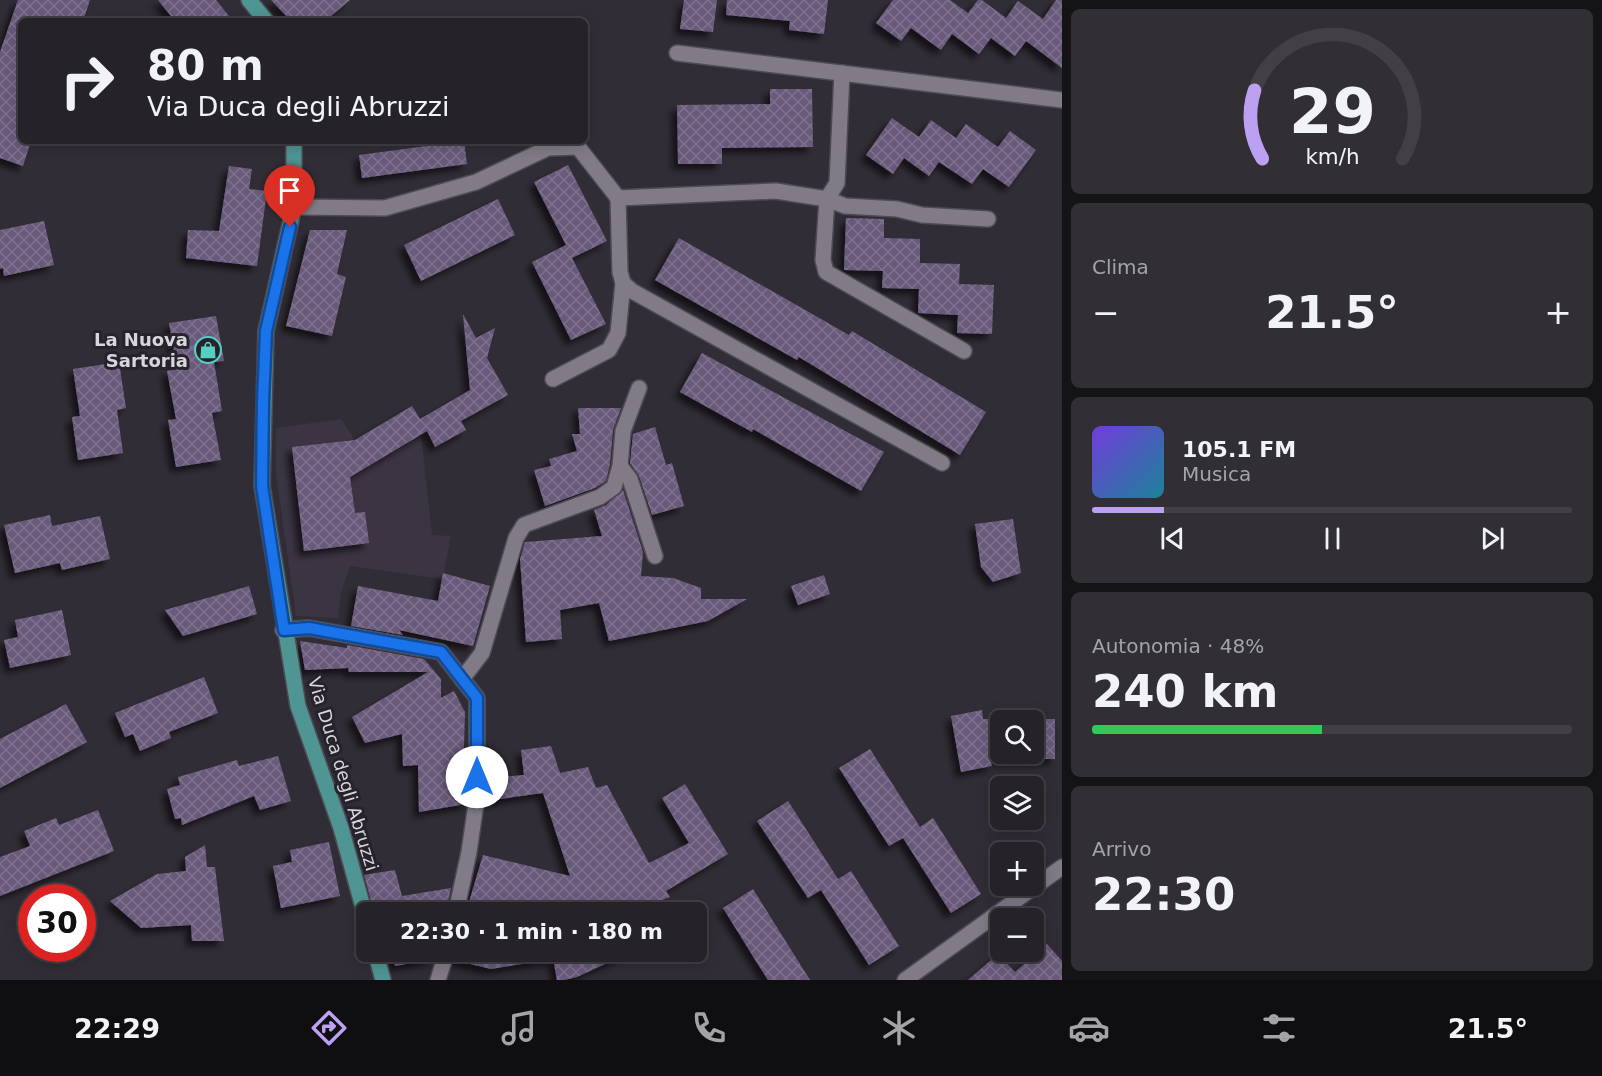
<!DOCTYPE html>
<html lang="it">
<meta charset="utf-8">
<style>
:root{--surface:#252228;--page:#312f34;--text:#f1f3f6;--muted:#a3a4a8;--line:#423f45;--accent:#bca0f2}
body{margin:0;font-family:"DejaVu Sans",sans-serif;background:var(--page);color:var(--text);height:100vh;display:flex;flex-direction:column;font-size:22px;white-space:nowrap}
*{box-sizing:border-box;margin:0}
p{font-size:20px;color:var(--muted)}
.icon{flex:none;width:33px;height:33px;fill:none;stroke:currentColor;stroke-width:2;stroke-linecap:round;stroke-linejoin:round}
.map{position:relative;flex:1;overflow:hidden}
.details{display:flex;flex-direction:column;gap:9px;padding:9px;background:#141316;width:540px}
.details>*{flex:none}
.hud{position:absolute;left:18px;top:18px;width:570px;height:126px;border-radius:9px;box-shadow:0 3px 15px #0003,0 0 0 2px var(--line);background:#252228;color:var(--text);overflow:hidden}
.fabs{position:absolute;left:990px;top:710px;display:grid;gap:12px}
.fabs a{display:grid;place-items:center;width:54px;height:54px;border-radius:9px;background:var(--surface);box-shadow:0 3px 15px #0003,0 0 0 2px var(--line);font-size:30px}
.speed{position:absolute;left:18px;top:884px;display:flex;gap:12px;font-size:30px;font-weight:700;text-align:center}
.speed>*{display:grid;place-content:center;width:78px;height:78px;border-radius:50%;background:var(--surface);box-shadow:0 3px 15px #0003,0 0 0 2px var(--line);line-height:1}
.speed .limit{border:9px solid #d22;background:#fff;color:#111}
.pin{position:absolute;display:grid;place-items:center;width:51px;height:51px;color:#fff;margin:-62px -26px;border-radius:50% 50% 50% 0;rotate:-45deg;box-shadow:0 0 6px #0007}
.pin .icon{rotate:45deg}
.me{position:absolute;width:66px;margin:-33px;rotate:0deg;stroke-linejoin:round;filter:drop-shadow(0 0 4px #0008)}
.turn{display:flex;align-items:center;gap:21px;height:126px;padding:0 30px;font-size:27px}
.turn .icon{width:78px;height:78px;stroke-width:2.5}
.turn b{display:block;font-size:42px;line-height:51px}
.big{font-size:45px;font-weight:800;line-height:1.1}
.details .widget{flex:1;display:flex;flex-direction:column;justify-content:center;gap:9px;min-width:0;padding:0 21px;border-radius:9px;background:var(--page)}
.details .dial{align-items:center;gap:0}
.dial svg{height:156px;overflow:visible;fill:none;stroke:var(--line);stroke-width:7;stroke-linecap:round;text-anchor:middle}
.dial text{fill:var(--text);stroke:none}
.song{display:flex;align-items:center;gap:18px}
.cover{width:72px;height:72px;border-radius:9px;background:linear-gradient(135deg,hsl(260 70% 55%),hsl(190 70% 35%))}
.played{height:6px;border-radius:3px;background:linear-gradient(90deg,var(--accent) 15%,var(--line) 15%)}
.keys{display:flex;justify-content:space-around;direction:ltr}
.heat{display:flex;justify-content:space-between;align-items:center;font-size:33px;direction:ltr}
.charge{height:9px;border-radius:4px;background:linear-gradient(90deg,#34c759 48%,var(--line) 0)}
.trip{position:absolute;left:356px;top:902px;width:351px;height:60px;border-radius:9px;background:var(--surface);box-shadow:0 3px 15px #0003,0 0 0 2px var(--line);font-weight:800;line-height:60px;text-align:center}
.tabs{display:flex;height:96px;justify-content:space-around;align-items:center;background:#0f0e10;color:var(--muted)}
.tabs .icon{width:42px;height:42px}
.tabs .current{color:var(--accent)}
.tabs b{font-size:27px;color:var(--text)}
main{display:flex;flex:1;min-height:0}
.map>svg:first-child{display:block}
.built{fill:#3b3443}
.building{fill:url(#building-cross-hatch);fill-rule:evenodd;filter:url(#shadow)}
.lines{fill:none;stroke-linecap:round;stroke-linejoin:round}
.minor-casing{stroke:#4e4b53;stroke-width:18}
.major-casing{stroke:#4e4b53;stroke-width:18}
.minor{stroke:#807b87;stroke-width:15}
.major{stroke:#4e9594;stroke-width:15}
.route-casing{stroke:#114b97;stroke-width:15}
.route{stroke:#1a73e8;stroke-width:10}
.labels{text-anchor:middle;stroke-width:6;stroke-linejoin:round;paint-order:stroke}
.poi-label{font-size:18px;font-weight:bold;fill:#d8d5db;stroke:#27232c;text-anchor:end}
.street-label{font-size:18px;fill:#d8d5db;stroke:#27232c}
</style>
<main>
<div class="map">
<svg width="1062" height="980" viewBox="0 0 1062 980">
<defs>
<pattern id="building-cross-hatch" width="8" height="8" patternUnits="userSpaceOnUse" patternTransform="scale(1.5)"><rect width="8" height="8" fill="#695a7b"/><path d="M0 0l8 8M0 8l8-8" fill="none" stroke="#7e718d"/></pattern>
<filter id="shadow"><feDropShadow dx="-5.5" dy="5.5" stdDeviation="3" flood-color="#0009"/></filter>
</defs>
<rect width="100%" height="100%" fill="#312d36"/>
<polygon class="built" points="341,419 355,440 421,435 432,535 451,536 444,573 442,579 350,566 341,593 338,618 296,616 276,474 276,428"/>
<g class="building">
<polygon points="18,0 90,0 83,21 21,21 21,141 31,141 23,166 0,158 0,52"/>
<polygon points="158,0 216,0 233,21 175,21"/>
<polygon points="271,0 350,0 325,21 291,21"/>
<polygon points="684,0 717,0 713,32 680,29"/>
<polygon points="727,0 828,0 824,34 789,30 790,21 726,15"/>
<polygon points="893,0 950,0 968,13 978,0 982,0 1006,18 1018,1 1043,19 1056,0 1062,0 1062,68 1026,41 1015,56 991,38 979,54 952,34 941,50 911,28 901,41 876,23"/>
<polygon points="770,89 812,89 813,147 722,148 722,164 678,164 677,105 770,104"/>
<polygon points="892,118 919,137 931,120 956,138 966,124 998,147 1010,131 1036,150 1009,187 983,169 972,184 939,162 929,176 904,158 893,174 866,155"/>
<polygon points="464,141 467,164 362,178 359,155"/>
<polygon points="568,165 607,241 572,258 606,324 571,340 532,262 566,245 534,182"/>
<polygon points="229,166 252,169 249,189 267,191 257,266 186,258 188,230 219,231"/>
<polygon points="498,199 515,235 421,281 404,245"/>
<polygon points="846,218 884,219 884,238 920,239 920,263 960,264 959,284 994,285 992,334 957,333 958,315 918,313 919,289 882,288 883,271 844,270"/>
<polygon points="44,221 54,265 4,276 3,268 0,269 0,230"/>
<polygon points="310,230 347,230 337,274 346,277 332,336 286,326"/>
<polygon points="679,238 849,335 852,331 986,412 960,455 799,357 797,360 655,280"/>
<polygon points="463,314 476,338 495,328 487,358 508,395 461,421 466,430 435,447 427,431 350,477 355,513 365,512 369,543 304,551 292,447 355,440 412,406 422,422 420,419 470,390"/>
<polygon points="216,316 224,361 214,362 222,411 212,413 221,460 176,467 168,420 176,419 167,371 177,369 169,323"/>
<polygon points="702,353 884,452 861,491 753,429 752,432 680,392"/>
<polygon points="119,362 126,408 117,410 123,453 78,460 72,417 80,416 73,369"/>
<polygon points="578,408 621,408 613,430 610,464 606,481 595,488 545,506 534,470 551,466 549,459 577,451 572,434 580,434"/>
<polygon points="655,427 666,465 672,463 684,506 652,515 639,476 630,463 633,434"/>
<polygon points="623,490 643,552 641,576 673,578 701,588 701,599 747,599 708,621 609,641 599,603 560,610 562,639 526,642 520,559 525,542 602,536 594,510 606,505"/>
<polygon points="50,515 52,526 100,516 110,559 62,570 60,563 15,573 4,525"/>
<polygon points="1013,519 1021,573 993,582 981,567 975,524"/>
<polygon points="443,573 490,586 473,646 399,630 403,635 351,626 358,586 438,601"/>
<polygon points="824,575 830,594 798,605 791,586"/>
<polygon points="249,586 257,614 183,636 165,610"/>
<polygon points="62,610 71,655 10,668 4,640 18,637 15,620"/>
<polygon points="300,641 347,648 347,645 424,659 441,679 441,698 454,691 465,712 463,780 467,779 466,804 419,812 418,765 403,766 402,734 365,743 352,717 428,672 349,672 348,668 305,670"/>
<polygon points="204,677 218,713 169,732 171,738 140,751 133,734 125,737 115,713"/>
<polygon points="66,704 87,742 0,788 0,739"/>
<path d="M982 710 983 719H1055V759H990L992 766 961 772 951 716ZM1000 720H1034V753H1000Z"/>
<polygon points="551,746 560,773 588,767 596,788 607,785 649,863 689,843 662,798 685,784 728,854 666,891 670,897 630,912 466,912 483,855 570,876 543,793 486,801 487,778 524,775 521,750"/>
<polygon points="870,749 920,827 933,818 981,894 951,913 903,838 889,846 839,768"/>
<polygon points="278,756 291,801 260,810 254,796 182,825 181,818 175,819 167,789 180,785 178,777 237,760 239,766"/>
<polygon points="788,801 838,879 851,871 899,946 869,965 821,890 808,898 757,821"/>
<polygon points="98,810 114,851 0,896 0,857 30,846 24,831 56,818 59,825"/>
<polygon points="329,842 340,896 281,908 273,866 292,862 290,850"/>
<polygon points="205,845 207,867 215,867 224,941 192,941 191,925 141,928 110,901 157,874 186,871 185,857"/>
<polygon points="395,870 402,896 451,888 446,912 374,912 364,875"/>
<polygon points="753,889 810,980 768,980 759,966 723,908"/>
<polygon points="1047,944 1062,961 1062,980 968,980 998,954 1015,972"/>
<polygon points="391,951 437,951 434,959 395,966"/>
<polygon points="456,951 633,951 577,977 564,980 557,980 553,959 491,969 454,960"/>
</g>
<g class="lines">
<defs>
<g id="minor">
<polyline points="677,53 1062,100"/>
<polyline points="618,198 620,272 623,283 632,291 942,463"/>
<polyline points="294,207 385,208 476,182 548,148 578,147 618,198 776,191 827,199 837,183 842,73"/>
<polyline points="964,351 826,272 823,260 827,199 845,206 897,209 922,215 988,219"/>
<polyline points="553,379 609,350 618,333 623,283"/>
<polyline points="620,466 630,479 655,556"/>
<polyline points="283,630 309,628 441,652 477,698 477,797 469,852 456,912"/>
<polyline points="462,679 482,653 516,538 524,525 600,497 614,487 620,466 623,431 639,388"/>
<polyline points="438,980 447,951"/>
<polyline points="905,980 1062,867"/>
</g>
<g id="major">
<polyline points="249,0 266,21"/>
<polyline points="294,141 294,207 266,331 262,486 298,706 341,828 366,918"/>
<polyline points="375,951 383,980"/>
</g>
</defs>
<use href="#minor" class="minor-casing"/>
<use href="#major" class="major-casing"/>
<use href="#minor" class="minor"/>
<use href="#major" class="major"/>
</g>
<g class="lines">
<defs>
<polyline id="route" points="290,227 266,331 263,402 262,486 284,630 309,628 441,652 477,698 477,777"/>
</defs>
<use href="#route" class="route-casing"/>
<use href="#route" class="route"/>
</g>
<defs>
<symbol id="shop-ring" viewBox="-11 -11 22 22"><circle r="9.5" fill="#27232c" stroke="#57cec1" stroke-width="1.5"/><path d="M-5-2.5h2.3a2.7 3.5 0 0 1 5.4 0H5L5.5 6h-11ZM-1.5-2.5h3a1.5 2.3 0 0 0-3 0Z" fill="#57cec1"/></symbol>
</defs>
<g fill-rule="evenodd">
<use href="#shop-ring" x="193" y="335" width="30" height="30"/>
</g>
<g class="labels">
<g class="poi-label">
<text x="188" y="346">La Nuova<tspan x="188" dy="21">Sartoria</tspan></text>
</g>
<g class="street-label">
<text transform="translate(343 774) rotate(73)" y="6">Via Duca degli Abruzzi</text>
</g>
</g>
</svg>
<div class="fabs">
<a><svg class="icon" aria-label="search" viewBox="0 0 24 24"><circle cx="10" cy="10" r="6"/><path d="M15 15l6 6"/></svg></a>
<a><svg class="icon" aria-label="layers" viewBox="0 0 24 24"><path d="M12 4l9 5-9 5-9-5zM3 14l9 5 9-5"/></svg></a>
<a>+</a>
<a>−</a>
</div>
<div class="speed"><div class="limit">30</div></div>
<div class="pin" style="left:290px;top:227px;background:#d93025"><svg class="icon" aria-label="arrive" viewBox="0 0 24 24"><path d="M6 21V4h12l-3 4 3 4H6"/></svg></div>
<svg class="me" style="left:477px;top:777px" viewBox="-20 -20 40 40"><circle r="19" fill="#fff"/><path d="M0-13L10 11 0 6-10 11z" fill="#1a73e8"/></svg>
<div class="trip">22:30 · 1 min · 180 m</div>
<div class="hud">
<div class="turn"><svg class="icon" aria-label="right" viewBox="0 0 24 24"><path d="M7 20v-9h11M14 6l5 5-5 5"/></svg><div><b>80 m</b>Via Duca degli Abruzzi</div></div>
</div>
</div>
<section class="details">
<div class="widget dial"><svg viewBox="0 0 100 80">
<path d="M14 69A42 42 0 1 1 86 69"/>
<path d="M14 69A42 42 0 0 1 10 34" stroke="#bca0f2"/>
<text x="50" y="56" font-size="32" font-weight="700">29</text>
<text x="50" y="72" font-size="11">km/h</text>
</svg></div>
<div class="widget"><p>Clima</p>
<div class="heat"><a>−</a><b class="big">21.5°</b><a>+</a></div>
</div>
<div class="widget">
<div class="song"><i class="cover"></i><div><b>105.1 FM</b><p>Musica</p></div></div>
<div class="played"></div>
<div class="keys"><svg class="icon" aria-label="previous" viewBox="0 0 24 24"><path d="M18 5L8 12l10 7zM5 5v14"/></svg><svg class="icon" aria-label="pause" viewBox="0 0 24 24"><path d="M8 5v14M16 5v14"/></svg><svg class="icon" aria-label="next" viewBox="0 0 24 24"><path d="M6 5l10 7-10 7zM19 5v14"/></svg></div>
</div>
<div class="widget"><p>Autonomia · 48%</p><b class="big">240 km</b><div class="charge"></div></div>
<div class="widget"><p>Arrivo</p><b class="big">22:30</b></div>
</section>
</main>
<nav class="tabs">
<b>22:29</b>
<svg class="icon current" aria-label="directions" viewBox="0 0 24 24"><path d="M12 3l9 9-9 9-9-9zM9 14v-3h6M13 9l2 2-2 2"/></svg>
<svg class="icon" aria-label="music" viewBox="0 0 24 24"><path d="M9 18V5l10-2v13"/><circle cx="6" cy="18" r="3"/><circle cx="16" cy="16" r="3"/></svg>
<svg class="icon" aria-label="phone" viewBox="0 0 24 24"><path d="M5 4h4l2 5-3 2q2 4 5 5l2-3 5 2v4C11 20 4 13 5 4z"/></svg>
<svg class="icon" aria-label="climate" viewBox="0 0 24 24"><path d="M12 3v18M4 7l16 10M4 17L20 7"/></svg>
<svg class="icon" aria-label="car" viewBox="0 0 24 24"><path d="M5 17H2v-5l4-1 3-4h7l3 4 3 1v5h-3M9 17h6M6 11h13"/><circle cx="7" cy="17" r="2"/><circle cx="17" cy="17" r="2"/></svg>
<svg class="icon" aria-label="filters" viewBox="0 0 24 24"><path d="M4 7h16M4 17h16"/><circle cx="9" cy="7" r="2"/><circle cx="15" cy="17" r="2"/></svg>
<b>21.5°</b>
</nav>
